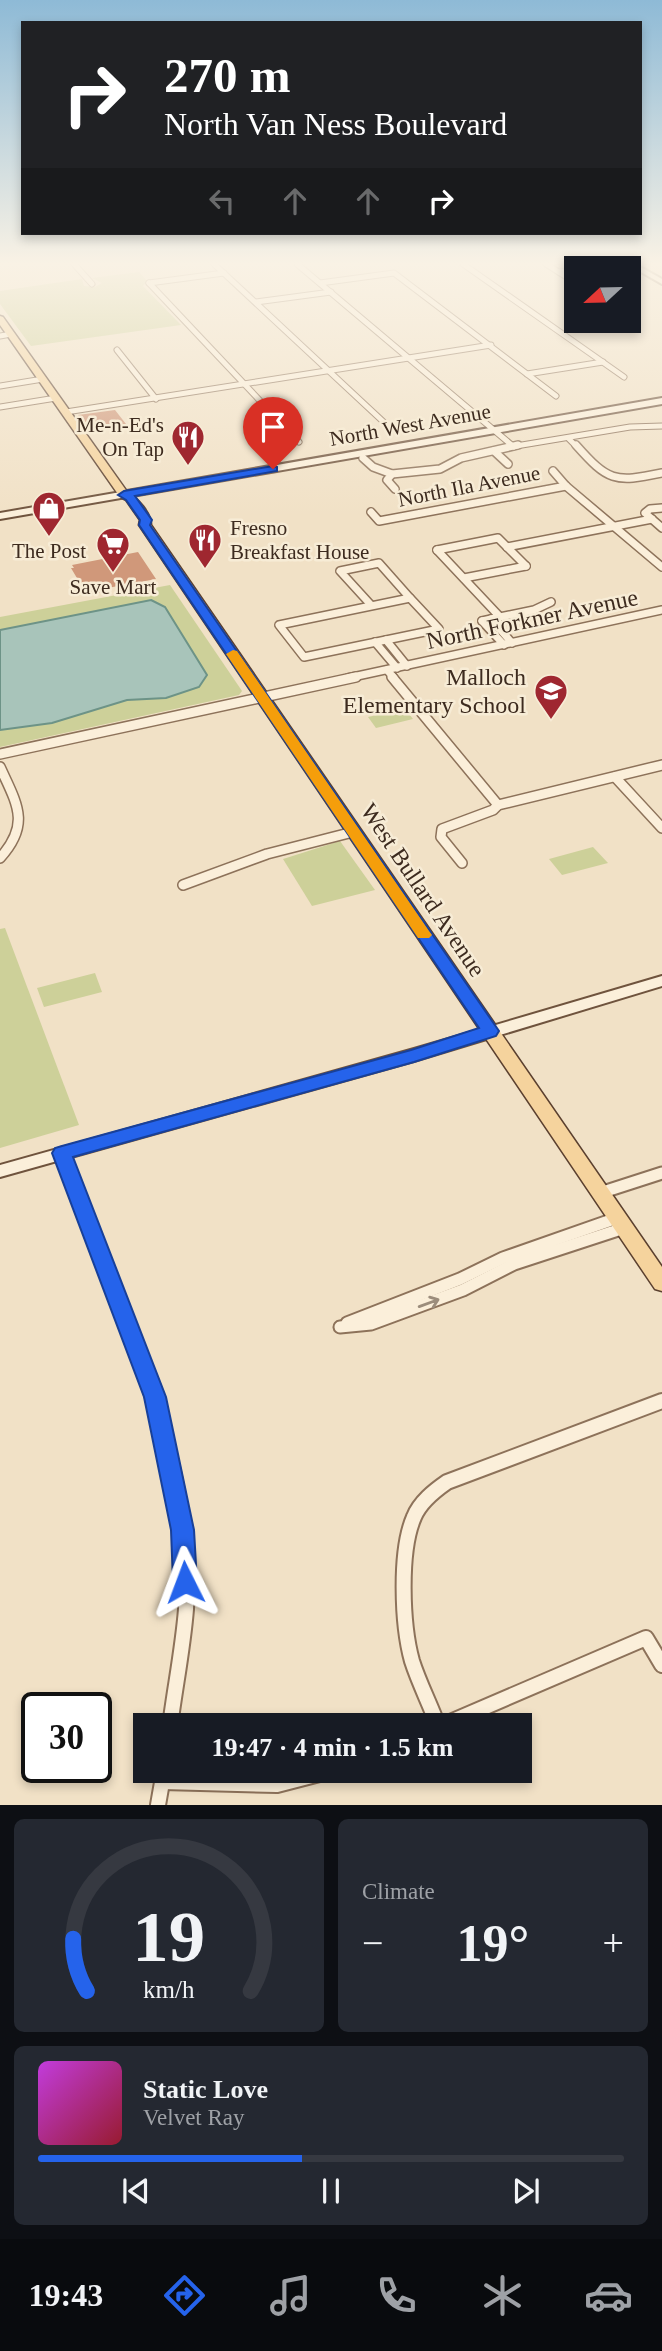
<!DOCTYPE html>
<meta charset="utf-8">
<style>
:root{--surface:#171b24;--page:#242831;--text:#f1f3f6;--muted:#9ea1a6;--line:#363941;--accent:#2563eb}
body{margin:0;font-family:Georgia,serif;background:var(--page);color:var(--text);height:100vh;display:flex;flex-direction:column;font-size:26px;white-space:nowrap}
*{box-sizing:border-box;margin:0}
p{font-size:23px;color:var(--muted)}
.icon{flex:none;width:38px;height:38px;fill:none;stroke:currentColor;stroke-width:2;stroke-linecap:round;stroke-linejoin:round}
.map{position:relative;height:1805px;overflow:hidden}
.sheet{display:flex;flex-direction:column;gap:14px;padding:14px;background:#0d0f14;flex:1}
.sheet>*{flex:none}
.banner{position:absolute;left:21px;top:21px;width:621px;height:214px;border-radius:0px;box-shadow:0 4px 10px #0003;background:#202124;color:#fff;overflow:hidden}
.needle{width:46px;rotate:248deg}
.fabs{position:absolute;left:564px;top:256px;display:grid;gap:14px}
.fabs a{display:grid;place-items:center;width:77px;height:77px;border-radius:0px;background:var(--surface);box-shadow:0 4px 10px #0003;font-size:35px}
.speed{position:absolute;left:21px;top:1692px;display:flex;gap:14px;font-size:35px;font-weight:700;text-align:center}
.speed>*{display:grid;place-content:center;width:91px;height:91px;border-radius:50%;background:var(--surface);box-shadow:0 4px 10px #0003;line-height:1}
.speed .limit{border:4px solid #111;border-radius:10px;background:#fff;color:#111}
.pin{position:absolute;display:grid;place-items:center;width:60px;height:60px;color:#fff;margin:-72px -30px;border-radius:50% 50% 50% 0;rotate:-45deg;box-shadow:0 0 7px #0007}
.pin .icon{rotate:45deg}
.me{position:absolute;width:77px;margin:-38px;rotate:357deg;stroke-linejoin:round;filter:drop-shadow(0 0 5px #0008)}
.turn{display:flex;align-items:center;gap:24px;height:147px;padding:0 28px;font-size:32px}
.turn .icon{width:91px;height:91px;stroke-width:2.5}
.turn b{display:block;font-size:49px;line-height:60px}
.lanes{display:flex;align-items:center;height:66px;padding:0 28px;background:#0003;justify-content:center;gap:35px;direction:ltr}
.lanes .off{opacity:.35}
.big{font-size:52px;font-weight:800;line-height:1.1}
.sheet .tile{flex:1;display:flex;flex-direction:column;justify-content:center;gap:10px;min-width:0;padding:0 24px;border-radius:10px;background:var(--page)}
.sheet .dial{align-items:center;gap:0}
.dial svg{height:182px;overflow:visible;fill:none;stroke:var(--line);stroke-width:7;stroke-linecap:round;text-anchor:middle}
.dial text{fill:var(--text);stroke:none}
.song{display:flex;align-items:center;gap:21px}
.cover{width:84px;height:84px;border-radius:10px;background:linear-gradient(135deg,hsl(290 70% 55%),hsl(350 70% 35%))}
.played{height:7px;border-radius:4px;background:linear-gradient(90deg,var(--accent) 45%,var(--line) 45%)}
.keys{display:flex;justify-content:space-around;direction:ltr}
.heat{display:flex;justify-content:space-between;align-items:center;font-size:38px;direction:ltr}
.sheet .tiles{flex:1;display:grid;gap:14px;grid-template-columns:1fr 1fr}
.tile:last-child{grid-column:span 2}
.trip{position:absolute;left:133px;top:1713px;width:399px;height:70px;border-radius:0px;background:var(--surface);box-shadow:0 4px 10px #0003;font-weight:800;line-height:70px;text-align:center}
.dock{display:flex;height:112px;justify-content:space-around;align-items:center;background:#090b0e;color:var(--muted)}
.dock .icon{width:49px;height:49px}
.dock .active{color:var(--accent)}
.dock b{font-size:32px;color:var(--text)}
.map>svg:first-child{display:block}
.green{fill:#cdd099}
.water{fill:#a8c4ba;stroke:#6d9387;stroke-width:2}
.building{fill:#d0987a}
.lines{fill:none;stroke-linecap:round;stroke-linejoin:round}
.street-far4-casing{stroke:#8d725a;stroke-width:7}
.street-far3-casing{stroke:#8d725a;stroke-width:10}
.street-far2-casing{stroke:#8d725a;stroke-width:12}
.street-far1-casing{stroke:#8d725a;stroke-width:15}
.street-casing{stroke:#8d725a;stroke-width:18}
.secondary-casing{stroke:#6f533d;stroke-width:4}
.primary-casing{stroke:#5b402f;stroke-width:3}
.street-far4{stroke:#fbefda;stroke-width:5}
.street-far3{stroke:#fbefda;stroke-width:7}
.street-far2{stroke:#fbefda;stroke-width:9}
.street-far1{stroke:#fbefda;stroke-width:11}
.street{stroke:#fbefda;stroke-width:14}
.secondary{fill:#fbefda;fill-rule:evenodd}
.primary{fill:#f5d39d;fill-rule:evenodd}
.oneway{stroke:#9c8d7c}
.route{fill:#2563eb;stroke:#184099;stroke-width:2}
.slow{fill:#f59e0b}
.labels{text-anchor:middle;stroke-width:5;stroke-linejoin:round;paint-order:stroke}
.far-poi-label{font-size:21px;fill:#3d2b1f;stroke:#f7ecd6}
.far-street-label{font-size:21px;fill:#3d2b1f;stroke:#f7ecd6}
.street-label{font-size:24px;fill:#3d2b1f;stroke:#f7ecd6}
.poi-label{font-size:24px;fill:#3d2b1f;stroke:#f7ecd6;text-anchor:end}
</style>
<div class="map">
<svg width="662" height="1805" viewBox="0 0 662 1805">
<rect width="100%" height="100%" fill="#f1e1c6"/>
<g class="green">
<polygon points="139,272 147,281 143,286 181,325 31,346 0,304 0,291 82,279 84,286 95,287 102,283 92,278"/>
<polygon points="170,585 242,691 239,695 0,747 0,617"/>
<polygon points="405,709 413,719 376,728 368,717"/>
<polygon points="340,841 375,890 312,906 283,859"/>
<polygon points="593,847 608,863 562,875 549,859"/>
<polygon points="5,928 79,1125 0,1148 0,929"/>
<polygon points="95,973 102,992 44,1007 37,988"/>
</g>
<polygon class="water" points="151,600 165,607 207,675 199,687 166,698 127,700 52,723 0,730 0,630"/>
<g class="building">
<polygon points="115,410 126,424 88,430 78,415"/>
<polygon points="138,552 156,579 102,589 104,592 87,595 71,568 74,568 72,565"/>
</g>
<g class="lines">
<defs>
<g id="street-far4">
<polyline points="74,264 92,284"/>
<polyline points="214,264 389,427"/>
<polyline points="297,264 514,447"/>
<polyline points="463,264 624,377"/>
<polyline points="546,264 576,283"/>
<polyline points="588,268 618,264"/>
<polyline points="559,272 576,270"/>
<polyline points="149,283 299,442"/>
<polyline points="149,283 224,273"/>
<polyline points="320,283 394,273 556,396"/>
<polyline points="256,302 331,292"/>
<polyline points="0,336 11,334"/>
<polyline points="117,350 156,399"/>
<polyline points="527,374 603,362"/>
<polyline points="0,386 43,379"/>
<polyline points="0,407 56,398"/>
<polyline points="66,412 491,345"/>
<polyline points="569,439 577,447"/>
<polyline points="510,447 630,427 662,426"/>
</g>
<g id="street-far3">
<path d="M576 445C608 481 614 483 662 473"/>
<polyline points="494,451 508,464"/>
<polyline points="363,458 373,467 392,474 387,480 395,489"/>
<polyline points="553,471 566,486 662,567"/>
<polyline points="392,474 440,469 461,458 518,445"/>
<polyline points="662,508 650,509 645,513 662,528"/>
<polyline points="371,512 379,521 566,486"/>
<polyline points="507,547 652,519"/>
<polyline points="437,550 500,617 482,621"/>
<polyline points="437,550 498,538 526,566"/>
<polyline points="464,578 526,566"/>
<polygon points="410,598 439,629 304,657 279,625"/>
<polyline points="371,605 340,571 379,563 410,598"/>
<polyline points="500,617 534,610 551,602"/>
<polyline points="491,619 512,643"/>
<polyline points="482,621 504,645"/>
<polyline points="386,640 407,666"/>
<polyline points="375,642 397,668"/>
<polyline points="387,670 394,678"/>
<polyline points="348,678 662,610"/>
</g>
<g id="street-far2">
<polyline points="392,677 498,805"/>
<polyline points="0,754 356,677"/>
<path d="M0 767C17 804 31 824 0 858"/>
<polyline points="615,777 662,828"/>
<polyline points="462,863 441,837 442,829 493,810 498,805 662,765"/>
<polyline points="183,885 267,854 353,832"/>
</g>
<g id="street-far1">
<polyline points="62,1153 133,1339"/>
<polyline points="600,1193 662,1173"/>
<polyline points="347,1323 460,1279 503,1258 617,1218"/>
<polyline points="340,1327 371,1324 463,1290 514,1264 624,1228"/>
</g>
<g id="street">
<path d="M132 1338C163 1417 192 1523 186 1609 183 1648 175 1687 170 1726"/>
<path d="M438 1726C430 1704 419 1683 412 1661 402 1625 399 1551 414 1517 420 1502 434 1491 447 1482L662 1401"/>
<polyline points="441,1726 646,1638 662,1665"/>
<polyline points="163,1782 277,1785 331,1771"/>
<polyline points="158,1805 164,1771"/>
</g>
<g id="secondary">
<polygon points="627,264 635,264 662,279 662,284"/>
<polygon points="662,398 662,404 0,519 0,513"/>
<polygon points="662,976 662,986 414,1061 0,1177 0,1165 414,1049"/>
</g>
<path id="primary" d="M0 316 3 317 128 493C138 498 151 514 151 525L662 1267V1291L655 1289 139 525 140 520 126 500 120 497 0 325Z"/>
</defs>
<use href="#street-far4" class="street-far4-casing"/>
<use href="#street-far3" class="street-far3-casing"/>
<use href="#street-far2" class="street-far2-casing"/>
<use href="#street-far1" class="street-far1-casing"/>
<use href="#street" class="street-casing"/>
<use href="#secondary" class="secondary-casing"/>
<use href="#primary" class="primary-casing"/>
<use href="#street-far4" class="street-far4"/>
<use href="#street-far3" class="street-far3"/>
<use href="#street-far2" class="street-far2"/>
<use href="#street-far1" class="street-far1"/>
<use href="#street" class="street"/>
<use href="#secondary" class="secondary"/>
<use href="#primary" class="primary"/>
</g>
<defs><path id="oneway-shaft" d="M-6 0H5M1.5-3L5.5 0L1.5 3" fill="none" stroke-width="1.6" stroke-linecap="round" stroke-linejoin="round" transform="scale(1.75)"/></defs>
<use class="oneway" href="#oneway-shaft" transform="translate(429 1303) rotate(-20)"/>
<linearGradient id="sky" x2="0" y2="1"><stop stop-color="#8ebad6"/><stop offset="0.51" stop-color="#f9f2e5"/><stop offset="1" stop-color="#f9f2e5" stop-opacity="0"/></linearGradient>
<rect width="662" height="516" fill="url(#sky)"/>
<polygon class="route" points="273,466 277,467 277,471 135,496 152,520 150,525 499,1031 496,1036 414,1062 73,1157 166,1397 194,1530 197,1582 193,1590 185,1593 176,1590 173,1582 171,1530 144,1397 52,1153 55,1148 62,1146 411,1050 479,1028 139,525 140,520 126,500 118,495 124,491"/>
<polygon class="slow" points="233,650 237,651 429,931 432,935 429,938 418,938 226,654"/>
<defs>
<symbol id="restaurant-pin" viewBox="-11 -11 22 30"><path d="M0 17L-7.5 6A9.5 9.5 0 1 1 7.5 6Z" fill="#9f2730" stroke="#f7ecd6"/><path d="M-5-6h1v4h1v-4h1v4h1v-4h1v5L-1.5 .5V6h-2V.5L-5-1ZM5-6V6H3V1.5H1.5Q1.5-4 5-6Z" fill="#fff"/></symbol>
<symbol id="shop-pin" viewBox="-11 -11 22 30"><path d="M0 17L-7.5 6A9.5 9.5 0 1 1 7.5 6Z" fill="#9f2730" stroke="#f7ecd6"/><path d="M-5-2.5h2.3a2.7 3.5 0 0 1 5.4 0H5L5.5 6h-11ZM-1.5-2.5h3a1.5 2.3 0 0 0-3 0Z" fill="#fff"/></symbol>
<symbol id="supermarket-pin" viewBox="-11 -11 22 30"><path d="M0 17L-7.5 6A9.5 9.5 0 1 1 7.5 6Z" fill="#9f2730" stroke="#f7ecd6"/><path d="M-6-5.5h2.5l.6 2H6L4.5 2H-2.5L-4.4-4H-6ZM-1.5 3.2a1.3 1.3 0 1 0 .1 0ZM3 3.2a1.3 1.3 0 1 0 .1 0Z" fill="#fff"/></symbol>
<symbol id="school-pin" viewBox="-11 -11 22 30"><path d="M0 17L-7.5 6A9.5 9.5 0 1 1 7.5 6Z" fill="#9f2730" stroke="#f7ecd6"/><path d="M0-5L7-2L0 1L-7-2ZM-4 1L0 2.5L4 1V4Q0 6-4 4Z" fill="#fff"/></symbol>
</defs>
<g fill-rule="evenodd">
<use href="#restaurant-pin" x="169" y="418" width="38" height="52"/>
<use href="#shop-pin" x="30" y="489" width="38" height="52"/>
<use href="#restaurant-pin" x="186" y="521" width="38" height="52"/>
<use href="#supermarket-pin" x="94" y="525" width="38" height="52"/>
<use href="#school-pin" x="532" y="672" width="38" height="52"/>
</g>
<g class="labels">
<g class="far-poi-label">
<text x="164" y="432" text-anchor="end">Me-n-Ed's<tspan x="164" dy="24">On Tap</tspan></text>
<text x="230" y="535" text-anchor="start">Fresno<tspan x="230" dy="24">Breakfast House</tspan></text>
<text x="49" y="558">The Post</text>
<text x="113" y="594">Save Mart</text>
</g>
<g class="far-street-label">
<text transform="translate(410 425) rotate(-10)" y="7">North West Avenue</text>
<text transform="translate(469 486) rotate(-11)" y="7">North Ila Avenue</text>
</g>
<g class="street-label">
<text transform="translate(532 619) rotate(-12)" y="8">North Forkner Avenue</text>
<text transform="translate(423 890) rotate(56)" y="8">West Bullard Avenue</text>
</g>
<g class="poi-label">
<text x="526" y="685">Malloch<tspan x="526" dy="28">Elementary School</tspan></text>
</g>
</g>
</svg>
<div class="fabs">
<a><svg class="needle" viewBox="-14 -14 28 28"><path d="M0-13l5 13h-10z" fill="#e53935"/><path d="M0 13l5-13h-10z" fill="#9ea1a6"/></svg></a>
</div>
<div class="speed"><div class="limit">30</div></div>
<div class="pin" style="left:273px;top:469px;background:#d93025"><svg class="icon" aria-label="arrive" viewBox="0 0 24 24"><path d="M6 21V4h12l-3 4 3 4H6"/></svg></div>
<svg class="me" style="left:185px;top:1582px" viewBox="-20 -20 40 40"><path d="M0-17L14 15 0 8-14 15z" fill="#2563eb" stroke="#fff" stroke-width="4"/></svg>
<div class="trip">19:47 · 4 min · 1.5 km</div>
<div class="banner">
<div class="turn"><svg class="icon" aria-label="right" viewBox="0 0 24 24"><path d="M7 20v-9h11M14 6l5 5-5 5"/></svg><div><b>270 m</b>North Van Ness Boulevard</div></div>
<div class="lanes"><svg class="icon off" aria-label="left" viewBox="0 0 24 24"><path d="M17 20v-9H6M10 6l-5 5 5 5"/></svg><svg class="icon off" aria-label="ahead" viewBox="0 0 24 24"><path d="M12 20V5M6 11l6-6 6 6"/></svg><svg class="icon off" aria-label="ahead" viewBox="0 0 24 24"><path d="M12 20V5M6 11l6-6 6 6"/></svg><svg class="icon" aria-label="right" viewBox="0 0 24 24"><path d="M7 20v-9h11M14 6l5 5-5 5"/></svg></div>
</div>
</div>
<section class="sheet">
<div class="tiles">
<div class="tile dial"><svg viewBox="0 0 100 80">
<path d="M14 69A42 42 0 1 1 86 69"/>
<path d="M14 69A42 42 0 0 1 8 46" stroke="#2563eb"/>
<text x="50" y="56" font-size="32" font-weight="700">19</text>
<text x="50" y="72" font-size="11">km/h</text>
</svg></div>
<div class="tile"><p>Climate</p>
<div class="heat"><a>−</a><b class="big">19°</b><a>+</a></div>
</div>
<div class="tile">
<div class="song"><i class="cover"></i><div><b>Static Love</b><p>Velvet Ray</p></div></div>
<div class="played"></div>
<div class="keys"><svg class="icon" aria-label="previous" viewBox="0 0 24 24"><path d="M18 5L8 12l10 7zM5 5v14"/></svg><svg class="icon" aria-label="pause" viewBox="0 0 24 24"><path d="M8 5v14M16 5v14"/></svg><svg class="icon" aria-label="next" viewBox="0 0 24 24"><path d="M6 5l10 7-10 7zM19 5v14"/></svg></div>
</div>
</div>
</section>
<nav class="dock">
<b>19:43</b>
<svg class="icon active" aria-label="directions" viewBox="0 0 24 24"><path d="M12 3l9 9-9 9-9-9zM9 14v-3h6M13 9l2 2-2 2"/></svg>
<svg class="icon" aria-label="music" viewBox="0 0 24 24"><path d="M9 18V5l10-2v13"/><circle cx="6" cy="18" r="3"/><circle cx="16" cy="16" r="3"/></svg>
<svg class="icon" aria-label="phone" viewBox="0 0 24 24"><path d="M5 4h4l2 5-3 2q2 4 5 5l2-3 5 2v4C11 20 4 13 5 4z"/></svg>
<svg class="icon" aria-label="climate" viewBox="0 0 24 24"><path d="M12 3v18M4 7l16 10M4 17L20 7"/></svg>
<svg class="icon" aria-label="car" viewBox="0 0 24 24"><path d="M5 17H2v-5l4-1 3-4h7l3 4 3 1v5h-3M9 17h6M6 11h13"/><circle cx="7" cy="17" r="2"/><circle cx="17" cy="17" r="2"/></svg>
</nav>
